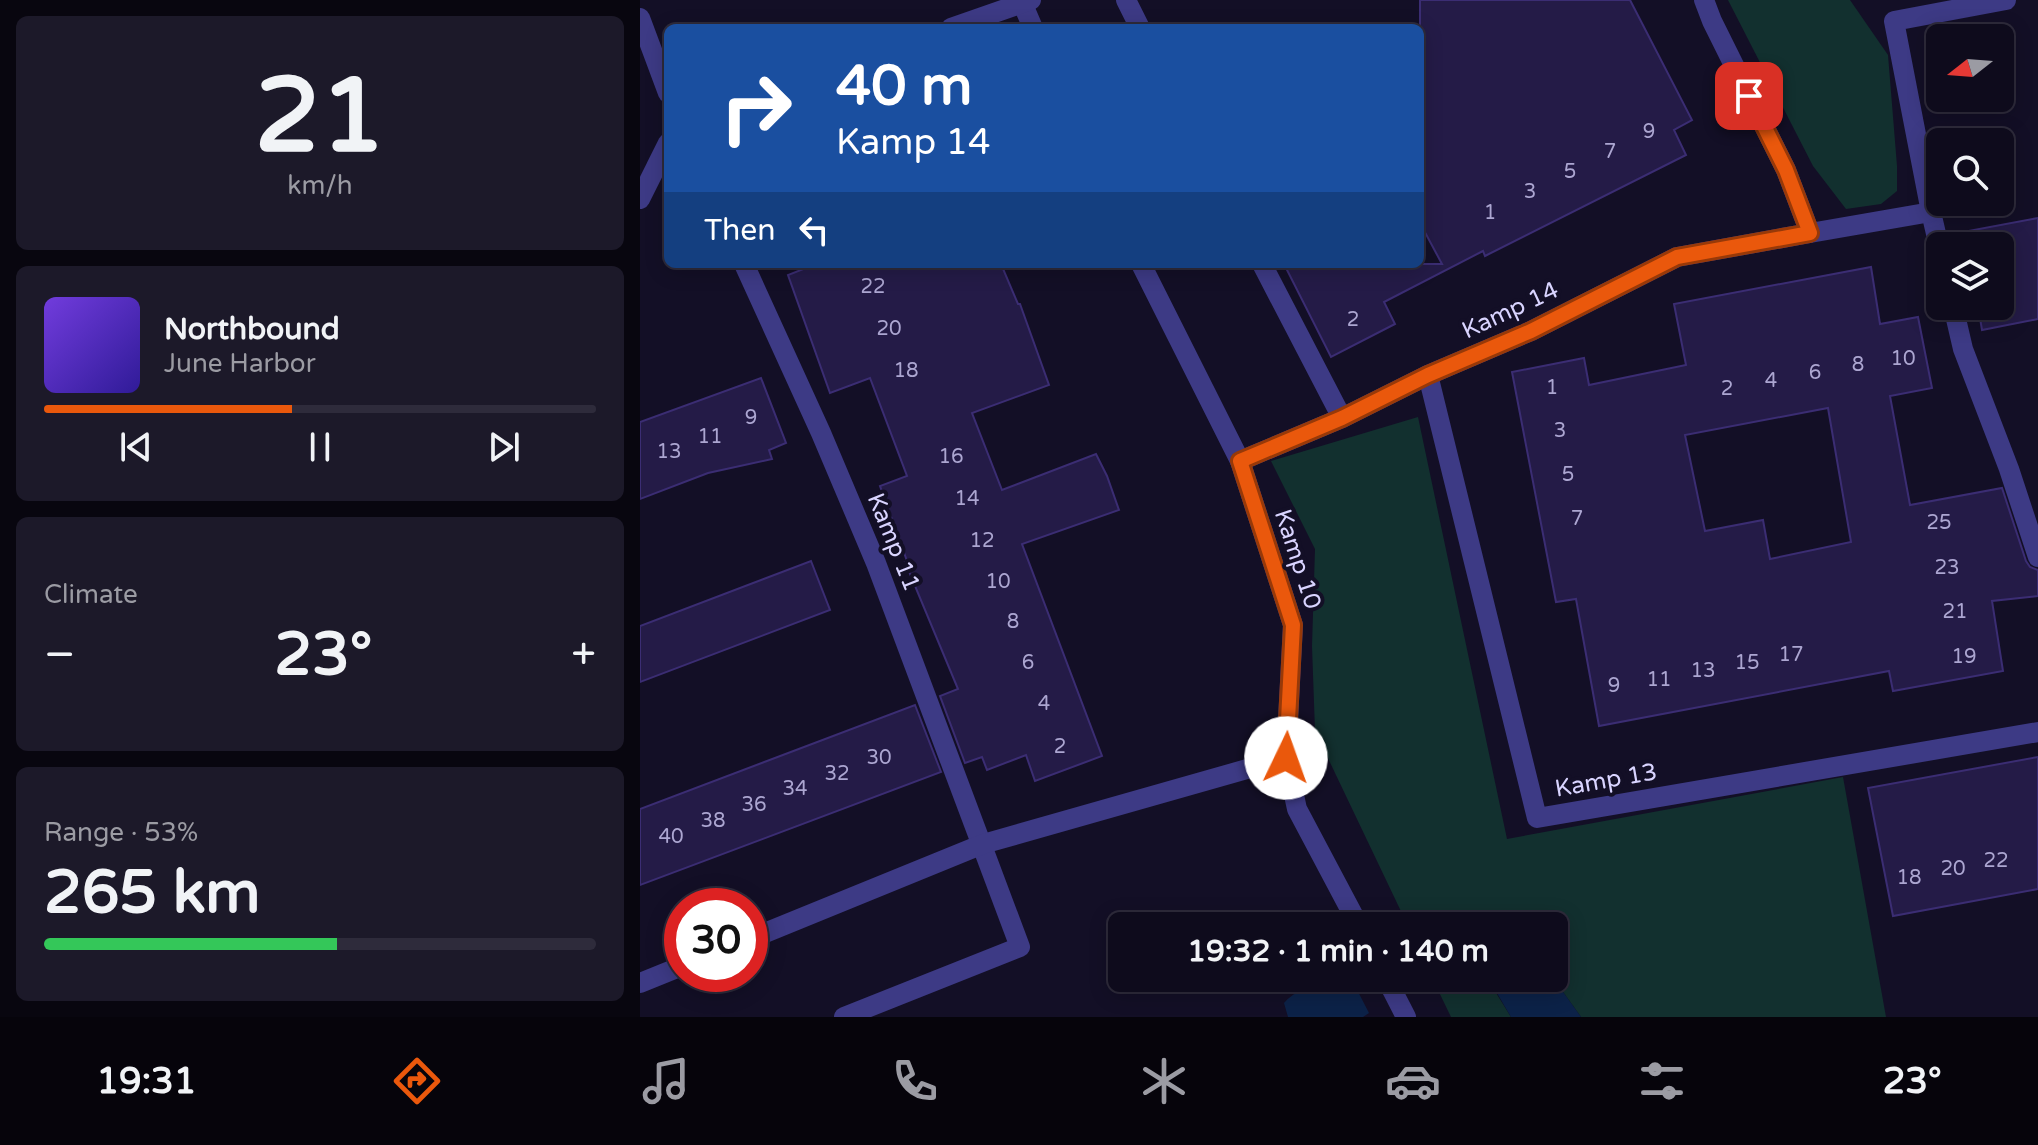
<!DOCTYPE html>
<meta charset="utf-8">
<style>
:root{--surface:#0e0b1c;--page:#1c1929;--text:#f1f3f6;--muted:#9b9ba3;--line:#2e2b3b;--accent:#ea580c}
body{margin:0;font-family:"Varela Round",sans-serif;background:var(--page);color:var(--text);height:100vh;display:flex;flex-direction:column;font-size:30px;white-space:nowrap}
*{box-sizing:border-box;margin:0}
p{font-size:26px;color:var(--muted)}
.icon{flex:none;width:44px;height:44px;fill:none;stroke:currentColor;stroke-width:2;stroke-linecap:round;stroke-linejoin:round}
.map{position:relative;flex:1;overflow:hidden}
.panel{display:flex;flex-direction:column;gap:16px;padding:16px;background:#08060f;width:640px}
.panel>*{flex:none}
.hud{position:absolute;left:24px;top:24px;width:760px;height:244px;border-radius:12px;box-shadow:0 4px 20px #0003,0 0 0 2px var(--line);background:#1a4fa0;color:#fff;overflow:hidden}
.needle{width:52px;rotate:253deg}
.controls{position:absolute;left:1286px;top:24px;display:grid;gap:16px}
.controls a{display:grid;place-items:center;width:88px;height:88px;border-radius:12px;background:var(--surface);box-shadow:0 4px 20px #0003,0 0 0 2px var(--line);font-size:40px}
.speed{position:absolute;left:24px;top:888px;display:flex;gap:16px;font-size:40px;font-weight:700;text-align:center}
.speed>*{display:grid;place-content:center;width:104px;height:104px;border-radius:50%;background:var(--surface);box-shadow:0 4px 20px #0003,0 0 0 2px var(--line);line-height:1}
.speed .limit{border:12px solid #d22;background:#fff;color:#111}
.pin{position:absolute;display:grid;place-items:center;width:68px;height:68px;color:#fff;margin:-34px;border-radius:16px;box-shadow:0 4px 12px #0006}
.me{position:absolute;width:88px;margin:-44px;rotate:3deg;stroke-linejoin:round;filter:drop-shadow(0 0 6px #0008)}
.turn{display:flex;align-items:center;gap:28px;height:168px;padding:0 40px;font-size:36px}
.turn .icon{width:104px;height:104px;stroke-width:2.5}
.turn b{display:block;font-size:56px;line-height:68px}
.then{display:flex;align-items:center;height:76px;padding:0 40px;background:#0003;gap:16px;font-size:30px}
.big{font-size:60px;font-weight:700;line-height:1.1}
.panel .card{flex:1;display:flex;flex-direction:column;justify-content:center;gap:12px;min-width:0;padding:0 28px;border-radius:12px;background:var(--page)}
.panel .dial{align-items:center;gap:0}
.dial b{font-size:104px;line-height:1}
.song{display:flex;align-items:center;gap:24px}
.cover{width:96px;height:96px;border-radius:12px;background:linear-gradient(135deg,hsl(260 70% 55%),hsl(250 70% 35%))}
.played{height:8px;border-radius:4px;background:linear-gradient(90deg,var(--accent) 45%,var(--line) 45%)}
.keys{display:flex;justify-content:space-around;direction:ltr}
.heat{display:flex;justify-content:space-between;align-items:center;font-size:44px;direction:ltr}
.charge{height:12px;border-radius:6px;background:linear-gradient(90deg,#34c759 53%,var(--line) 0)}
.trip{position:absolute;left:468px;top:912px;width:460px;height:80px;border-radius:12px;background:var(--surface);box-shadow:0 4px 20px #0003,0 0 0 2px var(--line);font-weight:700;line-height:80px;text-align:center}
.dock{display:flex;height:128px;justify-content:space-around;align-items:center;background:#06040b;color:var(--muted)}
.dock .icon{width:56px;height:56px}
.dock .active{color:var(--accent)}
.dock b{font-size:36px;color:var(--text)}
main{display:flex;flex:1;min-height:0}
.map>svg:first-child{display:block}
.green{fill:#12302f}
.water{fill:#0c2248}
.building{fill:#241b47;stroke:#3b2d73;stroke-width:2;fill-rule:evenodd}
.lines{fill:none;stroke-linecap:round;stroke-linejoin:round}
.pedestrian{stroke:#3d3a85;stroke-width:20}
.minor{stroke:#3d3a85;stroke-width:20}
.route-casing{stroke:#983908;stroke-width:20}
.route{stroke:#ea580c;stroke-width:14}
.labels{text-anchor:middle;stroke-width:8;stroke-linejoin:round;paint-order:stroke}
.number-label{font-size:20px;fill:#aca6d1}
.street-label{font-size:24px;fill:#d9d4ff;stroke:#130f26}
</style>
<main>
<section class="panel">
<div class="card dial"><b>21</b><p>km/h</p></div>
<div class="card">
<div class="song"><i class="cover"></i><div><b>Northbound</b><p>June Harbor</p></div></div>
<div class="played"></div>
<div class="keys"><svg class="icon" aria-label="previous" viewBox="0 0 24 24"><path d="M18 5L8 12l10 7zM5 5v14"/></svg><svg class="icon" aria-label="pause" viewBox="0 0 24 24"><path d="M8 5v14M16 5v14"/></svg><svg class="icon" aria-label="next" viewBox="0 0 24 24"><path d="M6 5l10 7-10 7zM19 5v14"/></svg></div>
</div>
<div class="card"><p>Climate</p>
<div class="heat"><a>−</a><b class="big">23°</b><a>+</a></div>
</div>
<div class="card"><p>Range · 53%</p><b class="big">265 km</b><div class="charge"></div></div>
</section>
<div class="map">
<svg width="1398" height="1017" viewBox="0 0 1398 1017">
<rect width="100%" height="100%" fill="#130f26"/>
<g class="green">
<polygon points="1088,0 1210,0 1248,55 1257,166 1257,191 1241,204 1206,209 1173,166"/>
<polygon points="778,417 867,839 1203,777 1246,1017 941,1017 913,978 914,926 858,926 835,915 820,915 788,926 768,926 675,731 672,646 675,549 631,461"/>
<polygon points="811,978 841,978 853,988 871,1017 811,1017 798,990"/>
</g>
<g class="water">
<path d="M684 978H711L729 1013 723 1017H648L644 1003C654 991 670 986 684 978Z"/>
<polygon points="841,978 913,978 941,1017 871,1017 854,988"/>
</g>
<g class="building">
<polygon points="780,0 990,0 1052,120 1034,130 1046,155 845,256 843,251 744,302 755,324 691,357 644,264 802,264 780,223"/>
<polygon points="1398,218 1398,319 1342,330 1338,306 1360,306 1360,246 1325,246 1323,232"/>
<polygon points="176,264 361,264 378,304 380,304 409,385 332,413 362,490 456,454 467,476 479,510 382,544 462,756 395,781 386,755 347,770 342,757 325,763 300,696 318,689 265,562 267,561 240,486 267,476 230,378 190,393 148,275"/>
<path d="M1231 267 1240 324 1278 317 1292 388 1250 396 1270 505 1362 488 1386 561 1390 567 1398 570V596L1352 601 1363 671 1253 691 1249 671 959 726 936 599 916 602 872 372 944 358 949 385 1046 365 1034 304ZM1188 408 1211 542 1130 559 1123 520 1065 531 1045 435Z"/>
<polygon points="121,378 146,443 129,450 132,459 68,473 0,499 0,422"/>
<polygon points="171,561 190,610 0,682 0,626"/>
<polygon points="275,705 301,772 0,885 0,809"/>
<polygon points="1398,757 1398,889 1253,916 1228,788"/>
</g>
<g class="lines">
<g class="pedestrian">
<polyline points="486,0 500,28"/>
<polyline points="1291,212 1300,251"/>
<polyline points="622,264 702,418"/>
<polyline points="1313,306 1323,349 1369,469 1398,557"/>
</g>
<g class="minor">
<polyline points="381,0 393,28"/>
<polyline points="0,18 28,93"/>
<polyline points="311,28 391,0"/>
<polyline points="0,199 28,143"/>
<polyline points="1170,233 1291,212 1254,21 1366,0"/>
<polyline points="104,264 181,433 236,563 380,947 204,1017"/>
<polyline points="501,264 600,461 653,625 646,758 657,809 719,926"/>
<polyline points="788,375 897,818 1398,732"/>
<polyline points="600,461 702,418 788,375 891,331 1037,257 1170,233 1146,170 1072,21 1064,0"/>
<polyline points="110,939 343,844 646,758"/>
<polyline points="746,978 766,1017"/>
<polyline points="0,983 42,966"/>
</g>
</g>
<g class="lines">
<defs>
<polyline id="route" points="646,758 653,625 600,461 702,418 788,375 891,331 1037,257 1170,233 1146,170 1109,96"/>
</defs>
<use href="#route" class="route-casing"/>
<use href="#route" class="route"/>
</g>
<g class="labels">
<g class="number-label">
<text x="1009" y="138">9</text>
<text x="970" y="158">7</text>
<text x="930" y="178">5</text>
<text x="890" y="198">3</text>
<text x="850" y="219">1</text>
<text x="233" y="293">22</text>
<text x="713" y="326">2</text>
<text x="249" y="335">20</text>
<text x="1263" y="365">10</text>
<text x="1218" y="371">8</text>
<text x="266" y="377">18</text>
<text x="1175" y="379">6</text>
<text x="1131" y="387">4</text>
<text x="912" y="394">1</text>
<text x="1087" y="395">2</text>
<text x="111" y="424">9</text>
<text x="920" y="437">3</text>
<text x="70" y="443">11</text>
<text x="29" y="458">13</text>
<text x="311" y="463">16</text>
<text x="928" y="481">5</text>
<text x="327" y="505">14</text>
<text x="937" y="525">7</text>
<text x="1299" y="529">25</text>
<text x="342" y="547">12</text>
<text x="1307" y="574">23</text>
<text x="358" y="588">10</text>
<text x="1315" y="618">21</text>
<text x="373" y="628">8</text>
<text x="1151" y="661">17</text>
<text x="1324" y="663">19</text>
<text x="388" y="669">6</text>
<text x="1107" y="669">15</text>
<text x="1063" y="677">13</text>
<text x="1019" y="686">11</text>
<text x="974" y="692">9</text>
<text x="404" y="710">4</text>
<text x="420" y="753">2</text>
<text x="239" y="764">30</text>
<text x="197" y="780">32</text>
<text x="155" y="795">34</text>
<text x="114" y="811">36</text>
<text x="73" y="827">38</text>
<text x="31" y="843">40</text>
<text x="1356" y="867">22</text>
<text x="1313" y="875">20</text>
<text x="1269" y="884">18</text>
</g>
<g class="street-label">
<text transform="translate(870 310) rotate(-25)" y="8">Kamp 14</text>
<text transform="translate(254 542) rotate(68)" y="8">Kamp 11</text>
<text transform="translate(658 559) rotate(72)" y="8">Kamp 10</text>
<text transform="translate(966 780) rotate(-10)" y="8">Kamp 13</text>
</g>
</g>
</svg>
<div class="controls">
<a><svg class="needle" viewBox="-14 -14 28 28"><path d="M0-13l5 13h-10z" fill="#e53935"/><path d="M0 13l5-13h-10z" fill="#9b9ba3"/></svg></a>
<a><svg class="icon" aria-label="search" viewBox="0 0 24 24"><circle cx="10" cy="10" r="6"/><path d="M15 15l6 6"/></svg></a>
<a><svg class="icon" aria-label="layers" viewBox="0 0 24 24"><path d="M12 4l9 5-9 5-9-5zM3 14l9 5 9-5"/></svg></a>
</div>
<div class="speed"><div class="limit">30</div></div>
<div class="pin" style="left:1109px;top:96px;background:#d93025"><svg class="icon" aria-label="arrive" viewBox="0 0 24 24"><path d="M6 21V4h12l-3 4 3 4H6"/></svg></div>
<svg class="me" style="left:646px;top:758px" viewBox="-20 -20 40 40"><circle r="19" fill="#fff"/><path d="M0-13L10 11 0 6-10 11z" fill="#ea580c"/></svg>
<div class="trip">19:32 · 1 min · 140 m</div>
<div class="hud">
<div class="turn"><svg class="icon" aria-label="right" viewBox="0 0 24 24"><path d="M7 20v-9h11M14 6l5 5-5 5"/></svg><div><b>40 m</b>Kamp 14</div></div>
<div class="then">Then<svg class="icon" aria-label="left" viewBox="0 0 24 24"><path d="M17 20v-9H6M10 6l-5 5 5 5"/></svg></div>
</div>
</div>
</main>
<nav class="dock">
<b>19:31</b>
<svg class="icon active" aria-label="directions" viewBox="0 0 24 24"><path d="M12 3l9 9-9 9-9-9zM9 14v-3h6M13 9l2 2-2 2"/></svg>
<svg class="icon" aria-label="music" viewBox="0 0 24 24"><path d="M9 18V5l10-2v13"/><circle cx="6" cy="18" r="3"/><circle cx="16" cy="16" r="3"/></svg>
<svg class="icon" aria-label="phone" viewBox="0 0 24 24"><path d="M5 4h4l2 5-3 2q2 4 5 5l2-3 5 2v4C11 20 4 13 5 4z"/></svg>
<svg class="icon" aria-label="climate" viewBox="0 0 24 24"><path d="M12 3v18M4 7l16 10M4 17L20 7"/></svg>
<svg class="icon" aria-label="car" viewBox="0 0 24 24"><path d="M5 17H2v-5l4-1 3-4h7l3 4 3 1v5h-3M9 17h6M6 11h13"/><circle cx="7" cy="17" r="2"/><circle cx="17" cy="17" r="2"/></svg>
<svg class="icon" aria-label="filters" viewBox="0 0 24 24"><path d="M4 7h16M4 17h16"/><circle cx="9" cy="7" r="2"/><circle cx="15" cy="17" r="2"/></svg>
<b>23°</b>
</nav>
